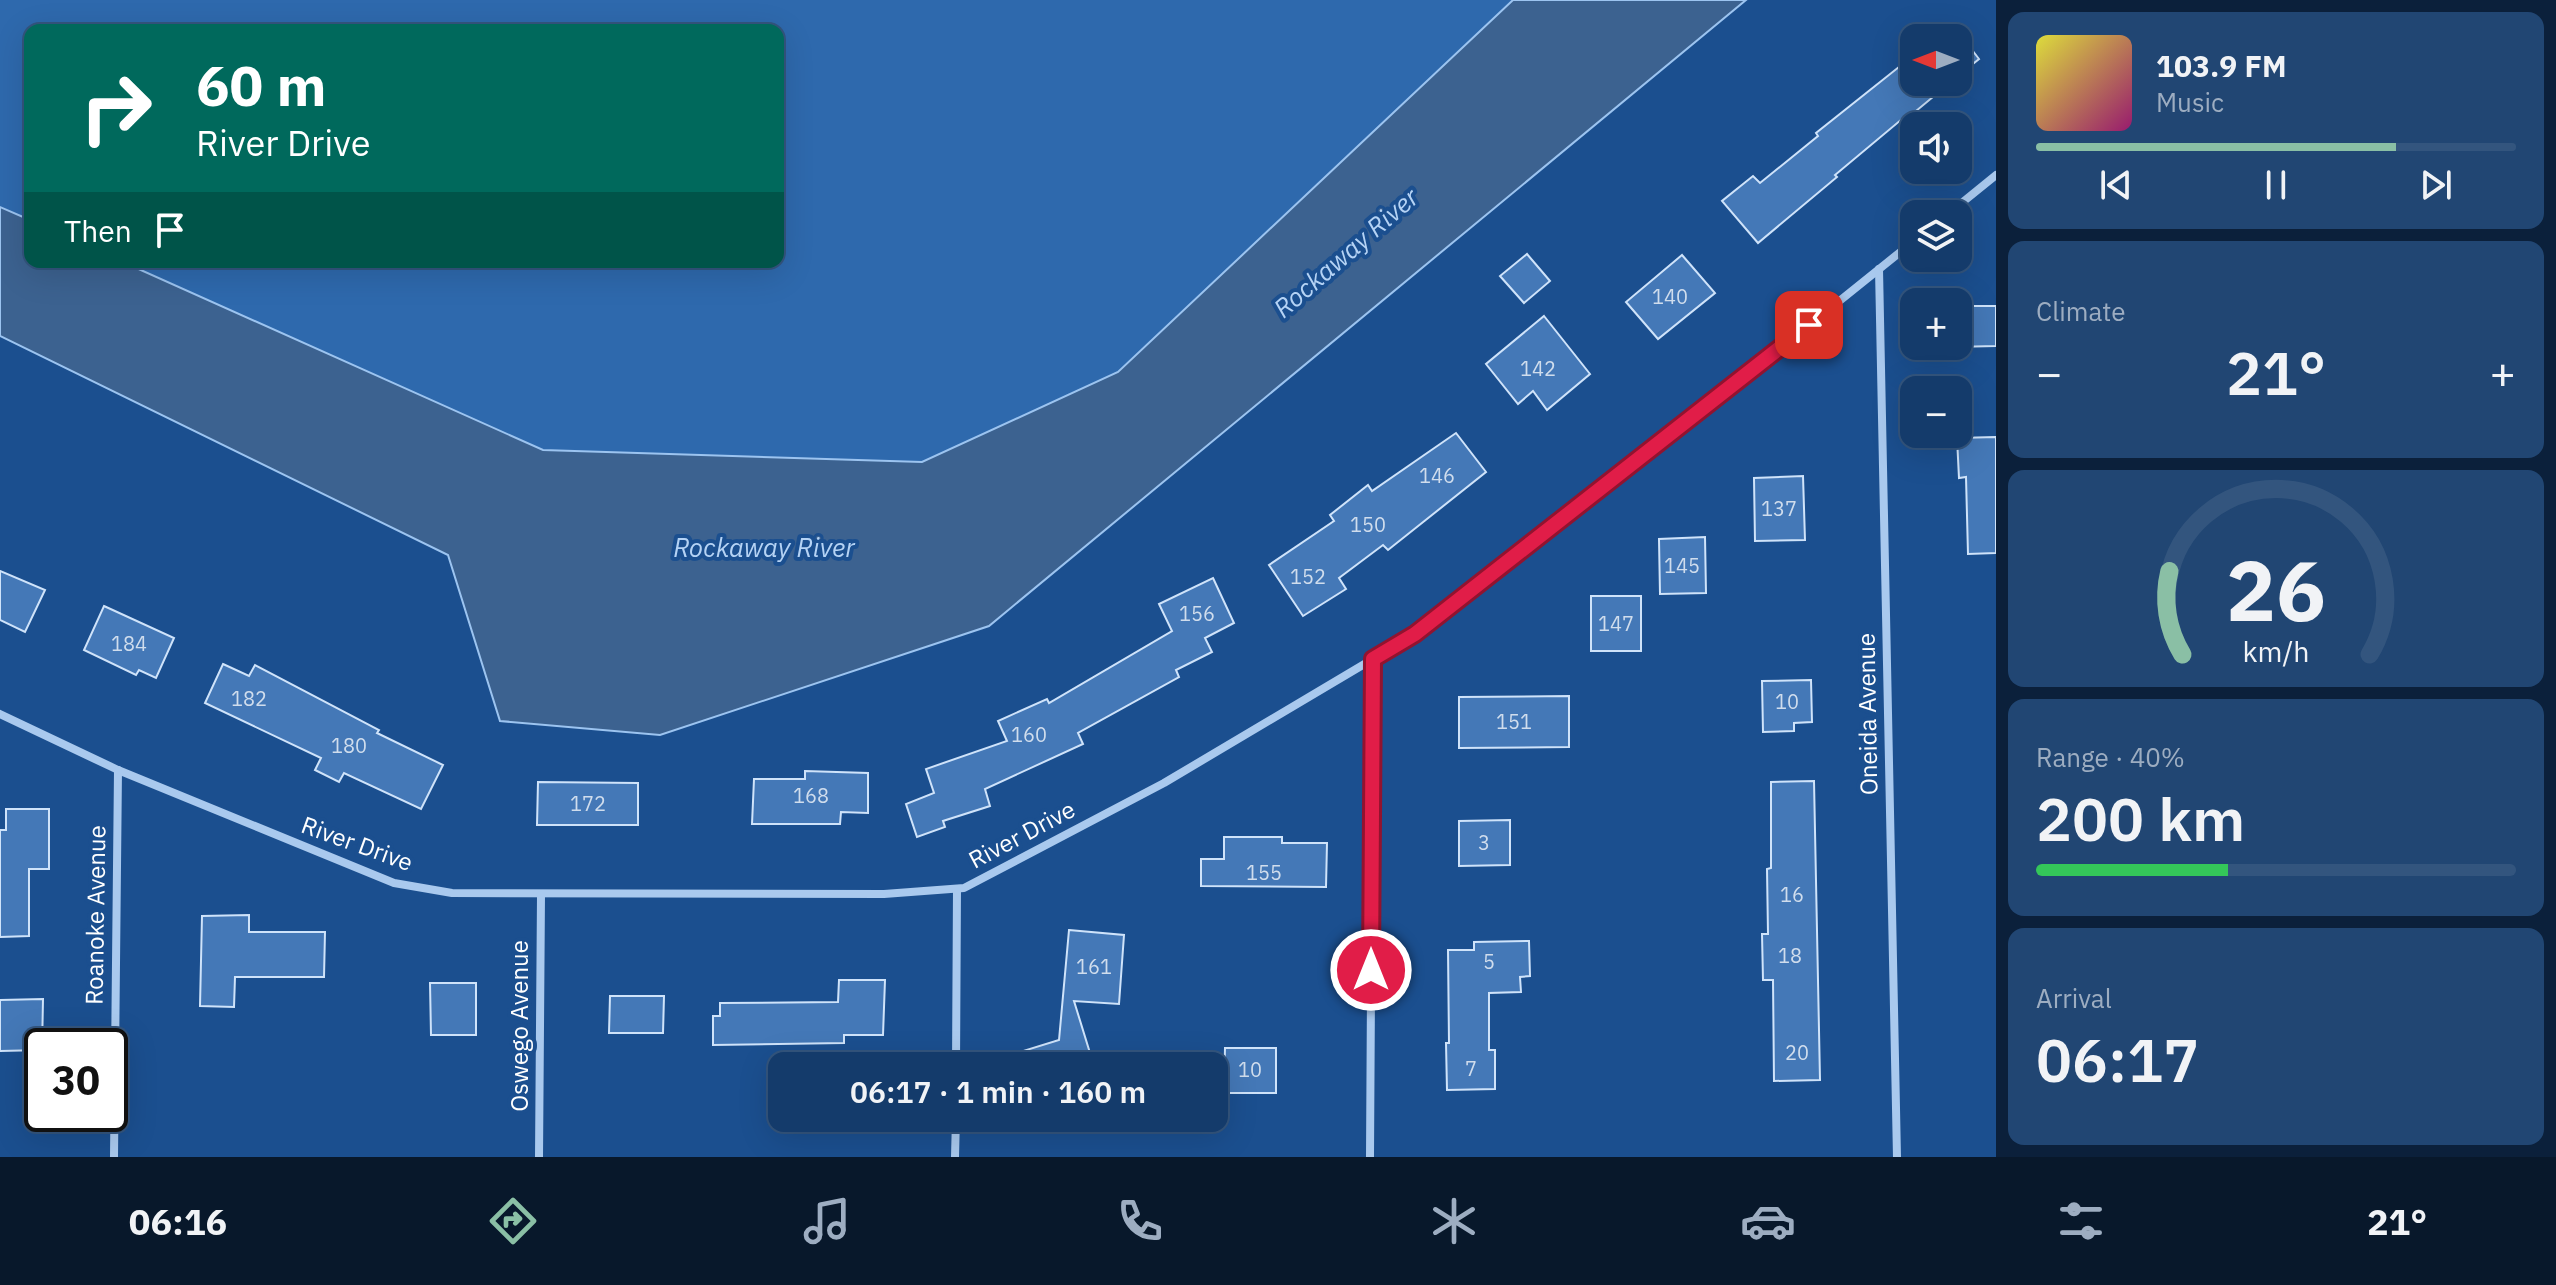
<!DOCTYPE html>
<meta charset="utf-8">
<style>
:root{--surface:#143b6b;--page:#214673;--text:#f1f3f6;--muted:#9dadc1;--line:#33557e;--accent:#8abfa5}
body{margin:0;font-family:"IBM Plex Sans",sans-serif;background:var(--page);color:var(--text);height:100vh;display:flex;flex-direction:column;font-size:30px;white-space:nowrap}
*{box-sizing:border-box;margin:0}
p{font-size:26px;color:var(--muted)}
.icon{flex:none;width:44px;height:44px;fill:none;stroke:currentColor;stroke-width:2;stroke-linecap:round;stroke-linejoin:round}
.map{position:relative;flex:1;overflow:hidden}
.details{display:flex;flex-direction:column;gap:12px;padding:12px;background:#0b203b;width:560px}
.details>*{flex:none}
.guide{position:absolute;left:24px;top:24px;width:760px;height:244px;border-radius:16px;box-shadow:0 8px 32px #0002,0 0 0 2px var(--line);background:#00695c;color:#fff;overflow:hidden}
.needle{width:52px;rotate:270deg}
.controls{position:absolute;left:1900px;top:24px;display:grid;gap:16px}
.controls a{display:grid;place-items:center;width:72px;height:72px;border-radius:16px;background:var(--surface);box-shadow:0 8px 32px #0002,0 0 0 2px var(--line);font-size:40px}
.speed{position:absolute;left:24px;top:1028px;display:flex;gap:16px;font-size:40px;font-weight:700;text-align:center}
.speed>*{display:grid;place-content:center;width:104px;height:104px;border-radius:50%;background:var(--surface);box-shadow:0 8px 32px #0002,0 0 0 2px var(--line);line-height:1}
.speed .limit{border:4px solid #111;border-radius:12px;background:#fff;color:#111}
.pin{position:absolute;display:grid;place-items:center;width:68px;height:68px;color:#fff;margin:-34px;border-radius:16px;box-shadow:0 4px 12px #0006}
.me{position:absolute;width:88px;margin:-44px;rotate:0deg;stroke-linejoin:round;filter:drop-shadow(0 0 6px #0008)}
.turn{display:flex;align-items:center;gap:28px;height:168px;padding:0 40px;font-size:36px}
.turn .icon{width:104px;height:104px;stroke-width:2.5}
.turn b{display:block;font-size:56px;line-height:68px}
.then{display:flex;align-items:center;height:76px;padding:0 40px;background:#0003;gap:16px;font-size:30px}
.big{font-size:60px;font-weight:600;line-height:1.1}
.details .widget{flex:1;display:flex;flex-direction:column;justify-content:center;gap:12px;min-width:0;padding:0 28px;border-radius:16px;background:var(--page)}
.details .dial{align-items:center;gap:0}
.dial svg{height:208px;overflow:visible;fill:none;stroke:var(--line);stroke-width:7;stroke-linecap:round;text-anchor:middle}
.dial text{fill:var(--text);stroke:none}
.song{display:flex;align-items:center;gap:24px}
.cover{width:96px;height:96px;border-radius:12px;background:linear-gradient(135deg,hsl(60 70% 55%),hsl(320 70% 35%))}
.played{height:8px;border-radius:4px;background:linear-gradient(90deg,var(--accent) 75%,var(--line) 75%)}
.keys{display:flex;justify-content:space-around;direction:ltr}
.heat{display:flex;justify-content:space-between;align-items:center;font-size:44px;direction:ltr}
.charge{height:12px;border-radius:6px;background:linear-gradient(90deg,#34c759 40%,var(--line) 0)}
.trip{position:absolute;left:768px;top:1052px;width:460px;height:80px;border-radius:16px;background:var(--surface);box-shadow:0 8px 32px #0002,0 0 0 2px var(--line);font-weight:600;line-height:80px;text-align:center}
.dock{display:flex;height:128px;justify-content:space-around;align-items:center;background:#08182b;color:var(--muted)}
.dock .icon{width:56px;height:56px}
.dock .on{color:var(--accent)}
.dock b{font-size:36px;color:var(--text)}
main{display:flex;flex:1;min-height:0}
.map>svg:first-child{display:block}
.green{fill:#2e69ad}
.water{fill:#3c6290;stroke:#9cc4f0;stroke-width:2}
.building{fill:#4478b7;stroke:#cfe3fa;stroke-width:2}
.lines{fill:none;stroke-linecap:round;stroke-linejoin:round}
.street{stroke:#a9c9ee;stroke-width:8}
.route-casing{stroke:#92132f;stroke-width:20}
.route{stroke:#e11d48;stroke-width:14}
.labels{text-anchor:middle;stroke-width:8;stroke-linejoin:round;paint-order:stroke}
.number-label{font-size:20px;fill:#d0dded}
.street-label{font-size:24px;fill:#fff;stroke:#1b4f8f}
.water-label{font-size:26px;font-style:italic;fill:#b5d3f5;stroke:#1b4f8f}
</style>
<main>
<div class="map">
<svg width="1996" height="1157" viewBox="0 0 1996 1157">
<rect width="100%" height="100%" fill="#1b4f8f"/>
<polygon class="green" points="0,0 1513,0 1118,372 922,462 543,450 123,262 778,262 778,30 30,30 30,220 0,207"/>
<polygon class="water" points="1513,0 1746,0 989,626 660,735 500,721 448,555 0,336 0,207 30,220 30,262 123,262 543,450 922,462 1118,372"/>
<g class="building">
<polygon points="1956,29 1979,59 1958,76 1958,38 1945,38"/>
<polygon points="1914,55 1914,82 1951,82 1904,121 1902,119 1835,175 1837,177 1758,243 1722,201 1753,176 1760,183 1818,136 1816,133"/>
<polygon points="1527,254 1550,281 1524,303 1500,276"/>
<polygon points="1682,255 1715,293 1658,339 1626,302"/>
<polygon points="1958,306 1996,306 1996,346 1952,347 1958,346"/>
<polygon points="1544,316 1590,374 1547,410 1533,391 1518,404 1486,364"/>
<polygon points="1456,433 1486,472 1388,550 1383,545 1339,578 1346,589 1303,616 1269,565 1334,521 1330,515 1368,485 1372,491"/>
<polygon points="1996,437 1996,553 1968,554 1966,477 1959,478 1957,438"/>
<polygon points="1803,476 1805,540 1755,541 1754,478"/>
<polygon points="1705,537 1706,593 1660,594 1659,539"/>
<polygon points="0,571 45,590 25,632 0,620"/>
<polygon points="1213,578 1234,623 1205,638 1212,652 1176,670 1179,677 1078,733 1083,744 985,789 990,806 943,821 945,827 917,837 906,804 934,793 926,769 1007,741 998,721 1047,699 1049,703 1172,631 1159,604"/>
<rect x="1591" y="596" width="50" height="55"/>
<polygon points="104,606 174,638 156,678 139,670 136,675 84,650"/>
<polygon points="223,664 249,676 255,665 379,730 377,733 443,765 421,809 344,773 339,782 315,770 321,758 205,703"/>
<polygon points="1811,680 1812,722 1794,723 1794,731 1763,732 1762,681"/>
<polygon points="1569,696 1569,747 1459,748 1459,697"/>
<polygon points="805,771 868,773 868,813 841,812 840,824 752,824 754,779 805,779"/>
<polygon points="1814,781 1820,1080 1774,1081 1773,980 1763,980 1762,934 1768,934 1767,869 1771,868 1771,782"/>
<polygon points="538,782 638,783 638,825 537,825"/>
<polygon points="6,809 49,809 49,869 29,869 29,936 0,937 0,830 6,830"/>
<polygon points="1510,820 1510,865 1459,866 1459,821"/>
<polygon points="1224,837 1282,837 1282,843 1327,843 1326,887 1201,886 1201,859 1224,859"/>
<polygon points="249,915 249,932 325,932 324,977 235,977 234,1007 200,1006 202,916"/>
<polygon points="1069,930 1124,935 1119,1004 1074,1001 1094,1066 998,1066 997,1059 1059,1040"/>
<polygon points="1529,941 1530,976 1520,977 1521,992 1489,993 1489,1050 1495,1050 1495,1089 1447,1090 1446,1043 1449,1043 1448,950 1474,950 1474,942"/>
<polygon points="839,980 885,980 883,1035 844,1035 844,1043 713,1045 713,1016 720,1016 720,1003 838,1002"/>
<polygon points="430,983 476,983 476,1035 431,1035"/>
<polygon points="610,996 664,996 663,1033 609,1033"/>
<polygon points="43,999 42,1050 0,1051 0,1000"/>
<polygon points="1225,1048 1276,1048 1276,1093 1224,1093"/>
</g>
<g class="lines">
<g class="street">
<polyline points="1948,214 1996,175"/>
<polyline points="1879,269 1897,1157"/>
<polyline points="0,714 118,770 394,883 452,893 884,894 964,888 1164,783 1415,634 1740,381 1914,241"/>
<polyline points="956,1066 957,889"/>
<polyline points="114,1157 118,770"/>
<polyline points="539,1157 541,895"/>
<polyline points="955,1157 956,1118"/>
<polyline points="1370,1157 1373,659"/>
</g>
</g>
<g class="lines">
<defs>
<polyline id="route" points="1371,970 1373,659 1415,634 1809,325"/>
</defs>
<use href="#route" class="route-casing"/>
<use href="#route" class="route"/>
</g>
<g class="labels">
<g class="number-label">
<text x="1670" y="304">140</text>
<text x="1538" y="376">142</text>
<text x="1437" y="483">146</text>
<text x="1779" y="516">137</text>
<text x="1368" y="532">150</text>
<text x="1682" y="573">145</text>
<text x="1308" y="584">152</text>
<text x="1197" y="621">156</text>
<text x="1616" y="631">147</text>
<text x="129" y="651">184</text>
<text x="249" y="706">182</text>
<text x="1787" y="709">10</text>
<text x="1514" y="729">151</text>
<text x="1029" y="742">160</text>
<text x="349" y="753">180</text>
<text x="811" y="803">168</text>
<text x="588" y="811">172</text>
<text x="1484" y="850">3</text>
<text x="1264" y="880">155</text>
<text x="1792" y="902">16</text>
<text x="1790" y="963">18</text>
<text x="1489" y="969">5</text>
<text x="1094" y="974">161</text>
<text x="1797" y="1060">20</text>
<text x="1471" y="1076">7</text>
<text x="1250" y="1077">10</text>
</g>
<g class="street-label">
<text transform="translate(1868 714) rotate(-91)" y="8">Oneida Avenue</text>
<text transform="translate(1022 835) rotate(-28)" y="8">River Drive</text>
<text transform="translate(357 844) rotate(20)" y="8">River Drive</text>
<text transform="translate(96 915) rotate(-89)" y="8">Roanoke Avenue</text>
<text transform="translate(520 1026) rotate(-90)" y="8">Oswego Avenue</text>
</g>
<g class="water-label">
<text transform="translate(1346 253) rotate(-41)" y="9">Rockaway River</text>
<text x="764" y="557">Rockaway River</text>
</g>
</g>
</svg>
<div class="controls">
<a><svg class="needle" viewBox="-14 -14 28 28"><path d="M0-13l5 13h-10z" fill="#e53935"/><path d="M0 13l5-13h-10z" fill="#9dadc1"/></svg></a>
<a><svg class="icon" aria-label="sound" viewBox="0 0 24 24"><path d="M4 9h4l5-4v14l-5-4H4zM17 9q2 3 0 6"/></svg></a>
<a><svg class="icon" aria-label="layers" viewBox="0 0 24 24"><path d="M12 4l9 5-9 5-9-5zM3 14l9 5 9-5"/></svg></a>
<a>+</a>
<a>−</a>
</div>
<div class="speed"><div class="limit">30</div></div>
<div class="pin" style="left:1809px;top:325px;background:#d93025"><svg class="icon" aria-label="arrive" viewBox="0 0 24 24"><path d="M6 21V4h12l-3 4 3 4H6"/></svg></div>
<svg class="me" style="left:1371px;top:970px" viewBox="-20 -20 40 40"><circle r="17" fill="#e11d48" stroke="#fff" stroke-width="3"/><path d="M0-11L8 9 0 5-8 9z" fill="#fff"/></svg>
<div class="trip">06:17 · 1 min · 160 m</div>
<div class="guide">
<div class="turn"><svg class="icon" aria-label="right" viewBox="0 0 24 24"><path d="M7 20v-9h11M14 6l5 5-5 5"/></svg><div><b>60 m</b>River Drive</div></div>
<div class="then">Then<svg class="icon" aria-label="arrive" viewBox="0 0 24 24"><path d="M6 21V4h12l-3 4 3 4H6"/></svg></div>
</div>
</div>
<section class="details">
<div class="widget">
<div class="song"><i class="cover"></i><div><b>103.9 FM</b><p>Music</p></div></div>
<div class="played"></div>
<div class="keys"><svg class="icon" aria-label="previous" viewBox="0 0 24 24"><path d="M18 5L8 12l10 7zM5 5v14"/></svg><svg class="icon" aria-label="pause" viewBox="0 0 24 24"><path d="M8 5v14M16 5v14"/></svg><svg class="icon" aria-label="next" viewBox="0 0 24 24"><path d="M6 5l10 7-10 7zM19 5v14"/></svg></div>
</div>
<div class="widget"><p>Climate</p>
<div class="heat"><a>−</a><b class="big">21°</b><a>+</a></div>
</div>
<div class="widget dial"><svg viewBox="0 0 100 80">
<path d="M14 69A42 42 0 1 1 86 69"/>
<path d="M14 69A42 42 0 0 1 9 37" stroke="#8abfa5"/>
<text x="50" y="56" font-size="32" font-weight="700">26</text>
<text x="50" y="72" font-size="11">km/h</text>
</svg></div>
<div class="widget"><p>Range · 40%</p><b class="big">200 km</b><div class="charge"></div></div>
<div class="widget"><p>Arrival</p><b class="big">06:17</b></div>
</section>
</main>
<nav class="dock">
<b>06:16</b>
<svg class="icon on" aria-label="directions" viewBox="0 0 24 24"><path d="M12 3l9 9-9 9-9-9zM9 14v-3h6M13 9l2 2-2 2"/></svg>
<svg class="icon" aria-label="music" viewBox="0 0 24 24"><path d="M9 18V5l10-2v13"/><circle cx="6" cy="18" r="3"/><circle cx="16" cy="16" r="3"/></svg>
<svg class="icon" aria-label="phone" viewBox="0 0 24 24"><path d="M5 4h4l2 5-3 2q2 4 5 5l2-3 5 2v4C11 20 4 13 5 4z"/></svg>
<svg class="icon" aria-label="climate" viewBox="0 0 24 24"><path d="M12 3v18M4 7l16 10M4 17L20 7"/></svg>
<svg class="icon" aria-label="car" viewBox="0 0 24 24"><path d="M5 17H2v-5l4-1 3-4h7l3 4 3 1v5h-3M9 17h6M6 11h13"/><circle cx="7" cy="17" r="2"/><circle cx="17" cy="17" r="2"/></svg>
<svg class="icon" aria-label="filters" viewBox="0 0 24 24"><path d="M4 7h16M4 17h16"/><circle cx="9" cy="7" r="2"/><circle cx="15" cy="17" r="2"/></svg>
<b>21°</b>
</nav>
